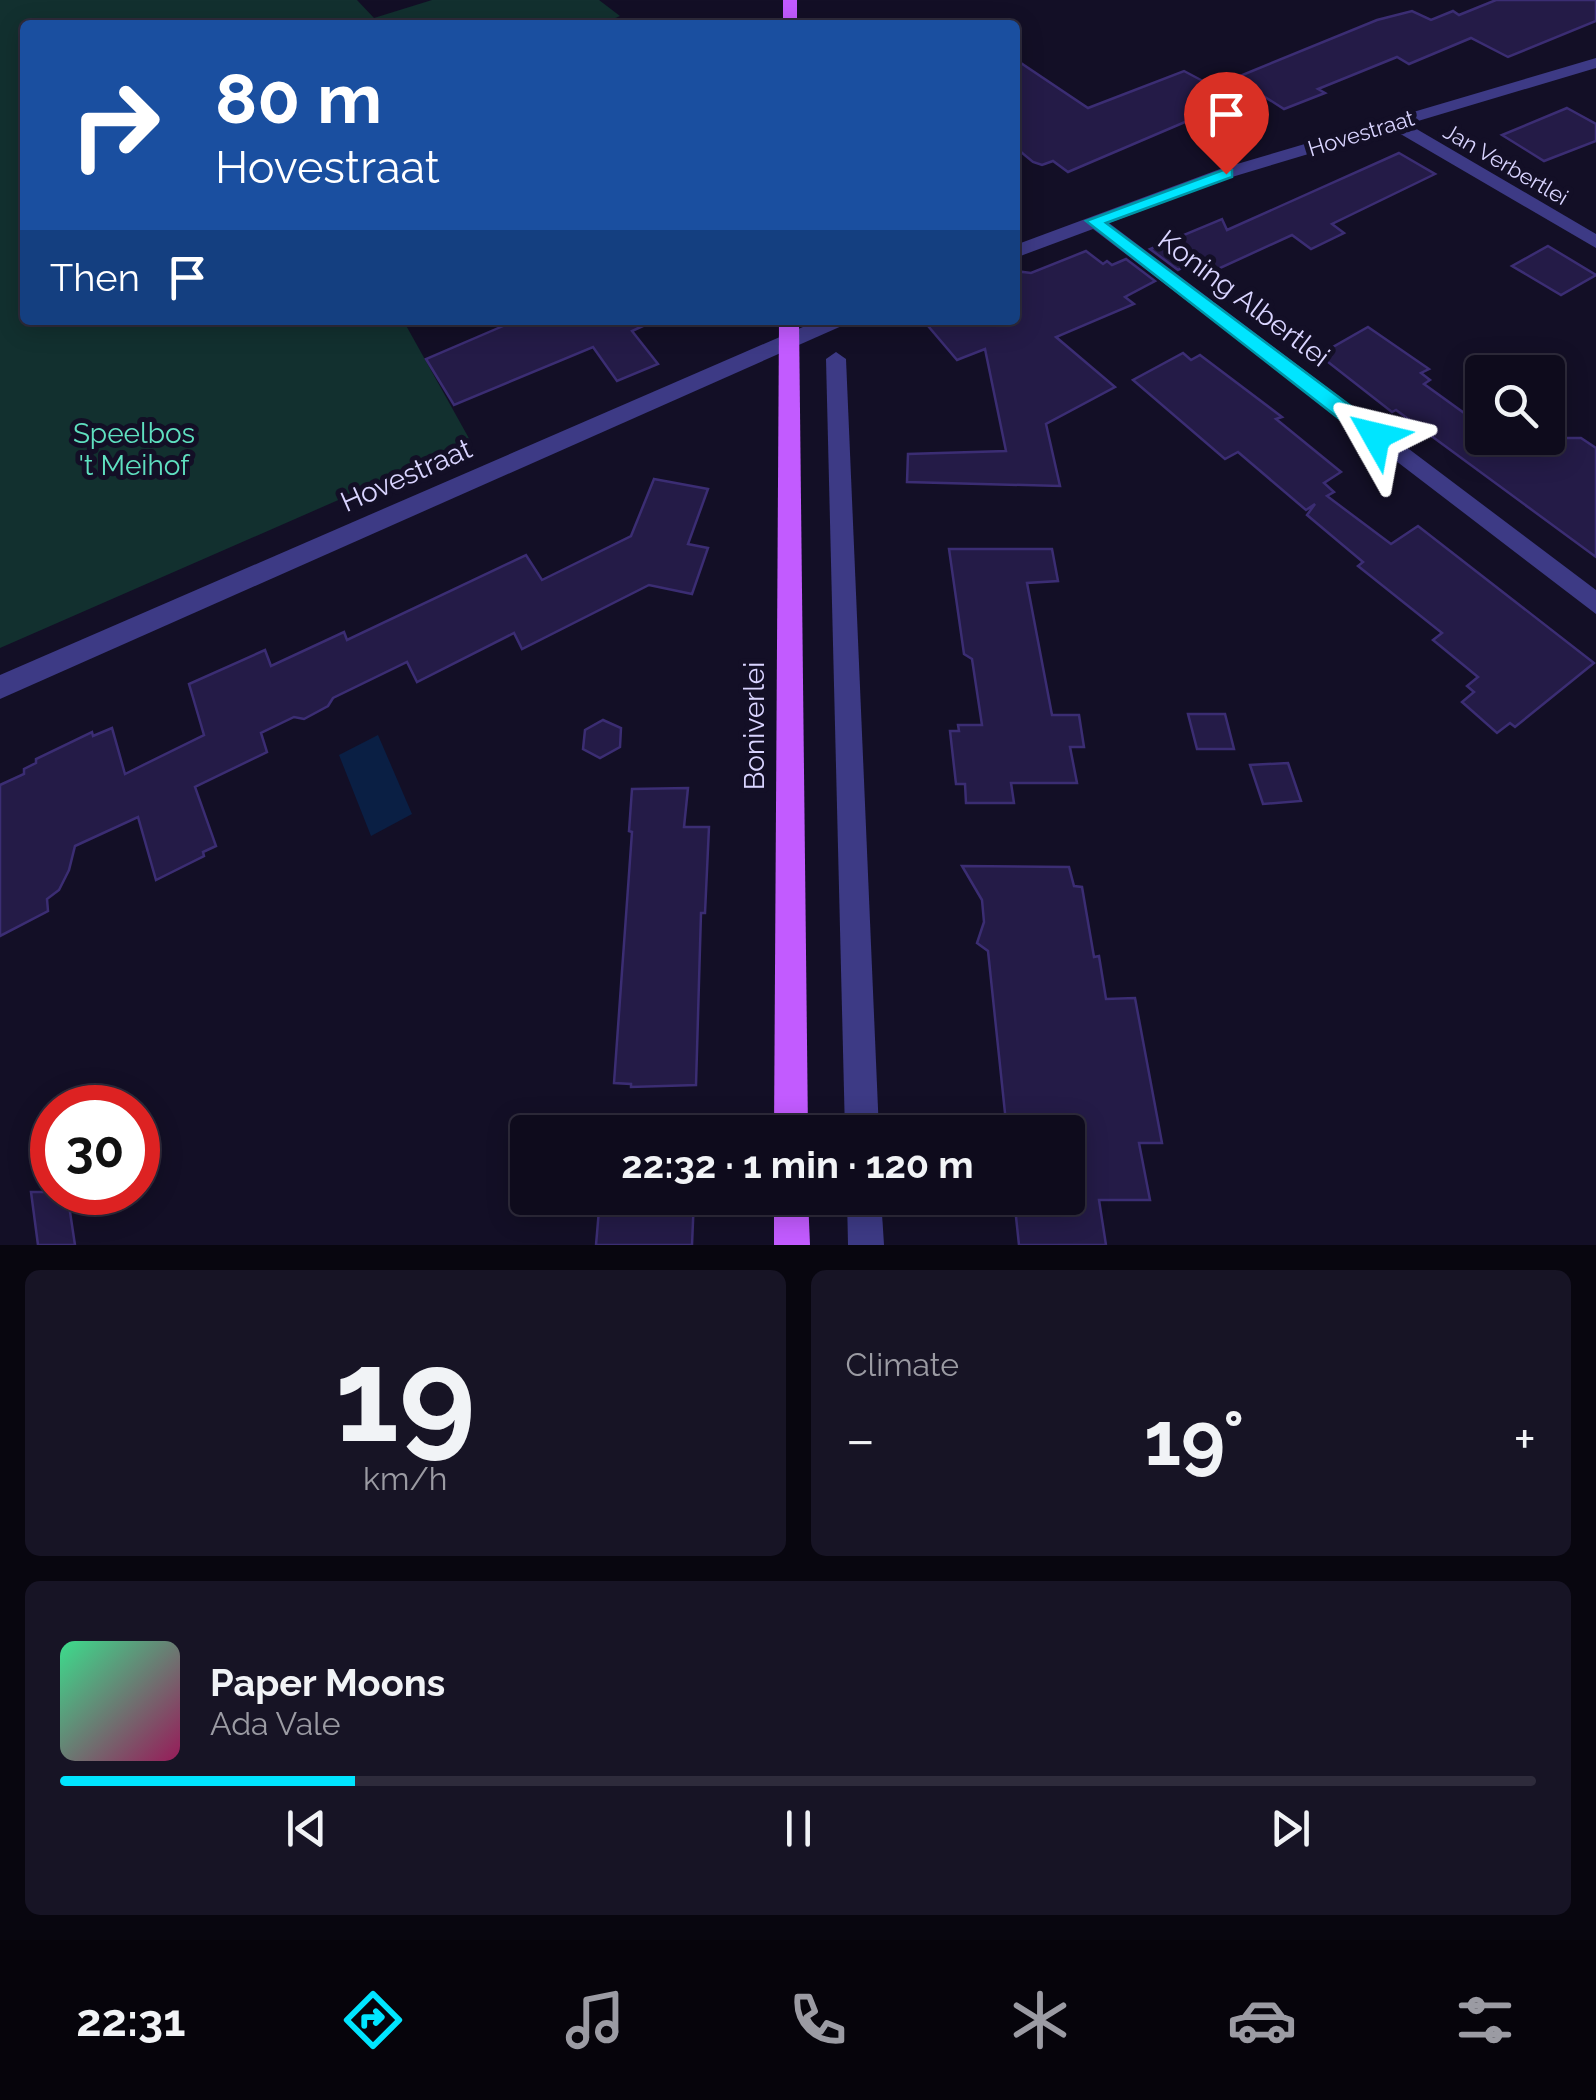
<!DOCTYPE html>
<meta charset="utf-8">
<style>
:root{--surface:#0e0b1c;--page:#171425;--text:#f1f3f6;--muted:#9b9ba3;--line:#2e2b3b;--accent:#00e5ff}
body{margin:0;font-family:Raleway,sans-serif;background:var(--page);color:var(--text);height:100vh;display:flex;flex-direction:column;font-size:38px;white-space:nowrap}
*{box-sizing:border-box;margin:0}
p{font-size:32px;color:var(--muted)}
.icon{flex:none;width:55px;height:55px;fill:none;stroke:currentColor;stroke-width:2;stroke-linecap:round;stroke-linejoin:round}
.map{position:relative;height:1245px;overflow:hidden}
.details{display:flex;flex-direction:column;gap:25px;padding:25px;background:#08060f;flex:1}
.details>*{flex:none}
.banner{position:absolute;left:20px;top:20px;width:1000px;height:305px;border-radius:10px;box-shadow:0 5px 25px #0003,0 0 0 2px var(--line);background:#1a4fa0;color:#fff;overflow:hidden}
.fabs{position:absolute;left:1465px;top:355px;display:grid;gap:20px}
.fabs a{display:grid;place-items:center;width:100px;height:100px;border-radius:10px;background:var(--surface);box-shadow:0 5px 25px #0003,0 0 0 2px var(--line);font-size:50px}
.speed{position:absolute;left:30px;top:1085px;display:flex;gap:20px;font-size:50px;font-weight:700;text-align:center}
.speed>*{display:grid;place-content:center;width:130px;height:130px;border-radius:50%;background:var(--surface);box-shadow:0 5px 25px #0003,0 0 0 2px var(--line);line-height:1}
.speed .limit{border:15px solid #d22;background:#fff;color:#111}
.pin{position:absolute;display:grid;place-items:center;width:85px;height:85px;color:#fff;margin:-102px -42px;border-radius:50% 50% 50% 0;rotate:-45deg;box-shadow:0 0 10px #0007}
.pin .icon{rotate:45deg}
.me{position:absolute;width:110px;margin:-55px;rotate:307deg;stroke-linejoin:round;filter:drop-shadow(0 0 8px #0008)}
.turn{display:flex;align-items:center;gap:35px;height:210px;padding:0 30px;font-size:45px}
.turn .icon{width:130px;height:130px;stroke-width:2.5}
.turn b{display:block;font-size:70px;line-height:85px}
.then{display:flex;align-items:center;height:95px;padding:0 30px;background:#0003;gap:20px;font-size:38px}
.big{font-size:75px;font-weight:700;line-height:1.1}
.details .widget{flex:1;display:flex;flex-direction:column;justify-content:center;gap:15px;min-width:0;padding:0 35px;border-radius:15px;background:var(--page)}
.details .dial{align-items:center;gap:0}
.dial b{font-size:130px;line-height:1}
.song{display:flex;align-items:center;gap:30px}
.cover{width:120px;height:120px;border-radius:15px;background:linear-gradient(135deg,hsl(150 70% 55%),hsl(330 70% 35%))}
.played{height:10px;border-radius:5px;background:linear-gradient(90deg,var(--accent) 20%,var(--line) 20%)}
.keys{display:flex;justify-content:space-around;direction:ltr}
.heat{display:flex;justify-content:space-between;align-items:center;font-size:55px;direction:ltr}
.details .tiles{flex:1;display:grid;gap:25px;grid-template-columns:1fr 1fr}
.widget:last-child{grid-column:span 2}
.trip{position:absolute;left:510px;top:1115px;width:575px;height:100px;border-radius:10px;background:var(--surface);box-shadow:0 5px 25px #0003,0 0 0 2px var(--line);font-weight:700;line-height:100px;text-align:center}
.menu{display:flex;height:160px;justify-content:space-around;align-items:center;background:#06040b;color:var(--muted)}
.menu .icon{width:70px;height:70px}
.menu .current{color:var(--accent)}
.menu b{font-size:45px;color:var(--text)}
.map>svg:first-child{display:block}
.green{fill:#12302f}
.water{fill:#0a1f44}
.building{fill:#241b47;stroke:#3b2d73;stroke-width:2.5}
.lines{fill:none;stroke-linecap:round;stroke-linejoin:round}
.minor{fill:#3d3a85;fill-rule:evenodd}
.major{fill:#c25bff;fill-rule:evenodd}
.route{fill:#00e5ff;stroke:#0095a6;stroke-width:2.5}
.labels{text-anchor:middle;stroke-width:10;stroke-linejoin:round;paint-order:stroke}
.far-street-label{font-size:22px;fill:#d9d4ff;stroke:#130f26}
.street-label{font-size:28px;fill:#d9d4ff;stroke:#130f26}
.park-label{font-size:28px;fill:#5fe0c0;stroke:#130f26}
</style>
<div class="map">
<svg width="1596" height="1245" viewBox="0 0 1596 1245">
<rect width="100%" height="100%" fill="#130f26"/>
<polygon class="green" points="0,0 357,0 374,18 432,0 599,0 620,16 600,25 25,25 25,320 403,320 471,442 0,648"/>
<polygon class="water" points="378,735 412,814 371,836 339,755"/>
<g class="building">
<polygon points="1496,0 1596,0 1596,21 1508,57 1471,38 1409,64 1397,57 1318,89 1325,93 1284,109 1235,78 1377,20 1412,11 1431,20 1453,11 1459,15"/>
<polygon points="1015,59 1088,108 1184,71 1248,105 1193,128 1185,122 1068,172 1053,161 1042,165 1033,162 1015,147"/>
<polygon points="1567,108 1596,124 1596,141 1544,161 1502,135"/>
<polygon points="1399,153 1435,174 1332,224 1344,233 1311,249 1292,235 1207,274 1193,262 1178,270 1150,249 1222,219 1227,230"/>
<polygon points="1548,246 1596,275 1561,295 1512,266"/>
<polygon points="1086,251 1103,264 1107,261 1112,265 1126,259 1155,281 1125,297 1134,304 1056,337 1115,387 1046,424 1060,486 907,482 908,454 1006,451 985,349 957,360 923,320 1015,320 1015,271 1031,273"/>
<polygon points="517,320 656,320 632,331 658,364 617,381 593,347 454,405 426,359"/>
<polygon points="1368,327 1429,369 1421,373 1430,380 1424,384 1482,426 1482,438 1581,438 1596,448 1596,557 1396,410 1392,412 1319,355"/>
<polygon points="1183,353 1191,360 1200,355 1282,417 1276,419 1341,472 1324,483 1334,492 1327,496 1391,544 1418,526 1594,663 1515,727 1510,723 1497,733 1462,702 1474,692 1467,686 1478,677 1433,640 1442,633 1358,566 1363,562 1307,515 1315,504 1306,510 1238,452 1225,459 1133,380"/>
<polygon points="654,479 708,489 688,544 708,548 692,594 649,585 522,649 514,633 417,682 407,662 333,698 328,706 304,719 294,717 261,733 267,752 195,787 216,846 203,852 204,856 156,880 138,817 75,846 69,870 59,890 47,899 48,911 0,936 0,785 24,774 24,769 36,763 36,759 92,732 93,736 112,728 125,774 204,735 189,684 265,650 271,666 344,632 347,640 526,555 542,580 631,536"/>
<polygon points="949,549 1052,549 1058,581 1027,583 1052,715 1079,715 1084,747 1070,747 1077,783 1011,783 1014,803 966,803 965,784 956,784 950,731 959,731 958,725 982,725 972,659 964,654"/>
<polygon points="1188,714 1225,714 1234,749 1197,749"/>
<polygon points="603,720 621,728 620,747 600,758 583,749 585,730"/>
<polygon points="1288,763 1301,801 1263,804 1250,765"/>
<polygon points="688,788 684,827 709,827 705,913 701,913 696,1085 631,1087 631,1084 614,1083 632,832 629,831 632,789"/>
<polygon points="962,866 1069,867 1074,886 1082,887 1094,957 1099,956 1106,999 1135,998 1162,1143 1139,1143 1150,1200 1099,1200 1106,1245 1019,1245 1014,1198 1068,1198 1068,1132 1007,1132 988,951 977,943 984,922 982,900"/>
<polygon points="31,1192 67,1192 75,1245 38,1245"/>
<polygon points="600,1198 694,1198 692,1245 596,1245"/>
</g>
<g class="lines">
<g class="minor">
<polygon points="1596,58 1596,68 1408,124 1596,234 1596,248 1392,129 1232,177 1109,223 1596,590 1596,614 1093,229 1015,258 1015,245 1220,169"/>
<polygon points="819,320 847,320 844,325 0,699 0,675"/>
<polygon points="836,352 846,359 879,1132 845,1132 826,359"/>
<polygon points="847,1198 881,1198 884,1245 848,1245"/>
</g>
<g class="major">
<rect x="783" y="0" width="14" height="25"/>
<polygon points="779,320 799,320 808,1132 774,1132"/>
<polygon points="774,1198 808,1198 810,1245 774,1245"/>
</g>
</g>
<polygon class="route" points="1226,169 1232,170 1232,177 1106,223 1384,431 1384,442 1369,442 1086,221"/>
<g class="labels">
<g class="far-street-label">
<text transform="translate(1361 133) rotate(-17)" y="8">Hovestraat</text>
<text transform="translate(1506 164) rotate(30)" y="8">Jan Verbertlei</text>
</g>
<g class="street-label">
<text transform="translate(1244 298) rotate(37)" y="10">Koning Albertlei</text>
<text transform="translate(406 475) rotate(-24)" y="10">Hovestraat</text>
<text transform="translate(754 726) rotate(-90)" y="10">Boniverlei</text>
</g>
<g class="park-label">
<text x="134" y="443">Speelbos<tspan x="134" dy="32">'t Meihof</tspan></text>
</g>
</g>
</svg>
<div class="fabs">
<a><svg class="icon" aria-label="search" viewBox="0 0 24 24"><circle cx="10" cy="10" r="6"/><path d="M15 15l6 6"/></svg></a>
</div>
<div class="speed"><div class="limit">30</div></div>
<div class="pin" style="left:1226px;top:174px;background:#d93025"><svg class="icon" aria-label="arrive" viewBox="0 0 24 24"><path d="M6 21V4h12l-3 4 3 4H6"/></svg></div>
<svg class="me" style="left:1376px;top:436px" viewBox="-20 -20 40 40"><path d="M0-17L14 15 0 8-14 15z" fill="#00e5ff" stroke="#fff" stroke-width="4"/></svg>
<div class="trip">22:32 · 1 min · 120 m</div>
<div class="banner">
<div class="turn"><svg class="icon" aria-label="right" viewBox="0 0 24 24"><path d="M7 20v-9h11M14 6l5 5-5 5"/></svg><div><b>80 m</b>Hovestraat</div></div>
<div class="then">Then<svg class="icon" aria-label="arrive" viewBox="0 0 24 24"><path d="M6 21V4h12l-3 4 3 4H6"/></svg></div>
</div>
</div>
<section class="details">
<div class="tiles">
<div class="widget dial"><b>19</b><p>km/h</p></div>
<div class="widget"><p>Climate</p>
<div class="heat"><a>−</a><b class="big">19°</b><a>+</a></div>
</div>
<div class="widget">
<div class="song"><i class="cover"></i><div><b>Paper Moons</b><p>Ada Vale</p></div></div>
<div class="played"></div>
<div class="keys"><svg class="icon" aria-label="previous" viewBox="0 0 24 24"><path d="M18 5L8 12l10 7zM5 5v14"/></svg><svg class="icon" aria-label="pause" viewBox="0 0 24 24"><path d="M8 5v14M16 5v14"/></svg><svg class="icon" aria-label="next" viewBox="0 0 24 24"><path d="M6 5l10 7-10 7zM19 5v14"/></svg></div>
</div>
</div>
</section>
<nav class="menu">
<b>22:31</b>
<svg class="icon current" aria-label="directions" viewBox="0 0 24 24"><path d="M12 3l9 9-9 9-9-9zM9 14v-3h6M13 9l2 2-2 2"/></svg>
<svg class="icon" aria-label="music" viewBox="0 0 24 24"><path d="M9 18V5l10-2v13"/><circle cx="6" cy="18" r="3"/><circle cx="16" cy="16" r="3"/></svg>
<svg class="icon" aria-label="phone" viewBox="0 0 24 24"><path d="M5 4h4l2 5-3 2q2 4 5 5l2-3 5 2v4C11 20 4 13 5 4z"/></svg>
<svg class="icon" aria-label="climate" viewBox="0 0 24 24"><path d="M12 3v18M4 7l16 10M4 17L20 7"/></svg>
<svg class="icon" aria-label="car" viewBox="0 0 24 24"><path d="M5 17H2v-5l4-1 3-4h7l3 4 3 1v5h-3M9 17h6M6 11h13"/><circle cx="7" cy="17" r="2"/><circle cx="17" cy="17" r="2"/></svg>
<svg class="icon" aria-label="filters" viewBox="0 0 24 24"><path d="M4 7h16M4 17h16"/><circle cx="9" cy="7" r="2"/><circle cx="15" cy="17" r="2"/></svg>
</nav>
